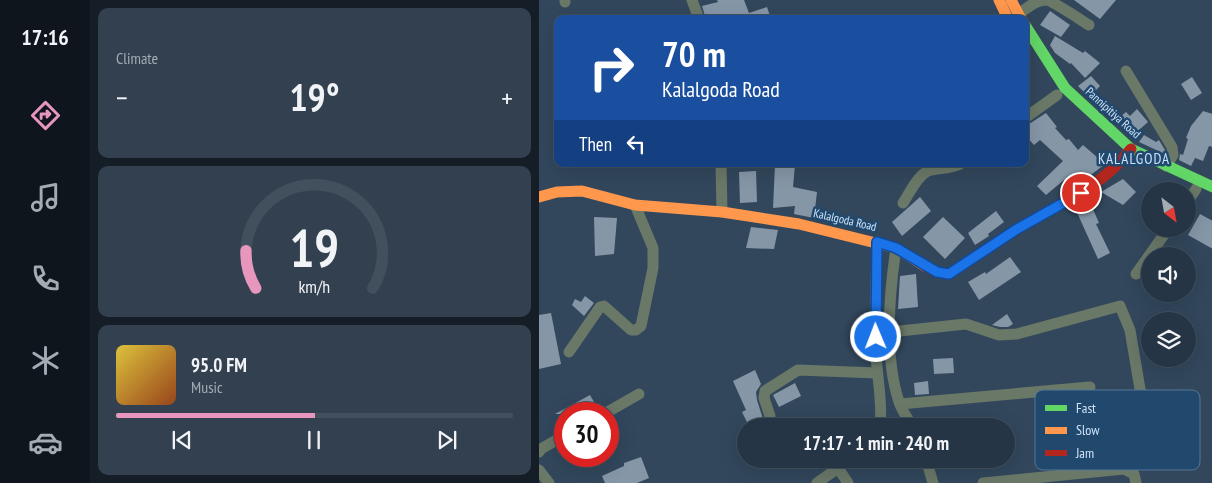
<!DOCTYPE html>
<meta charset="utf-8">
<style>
:root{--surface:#263545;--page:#324050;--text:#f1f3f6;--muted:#a4abb3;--line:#42505e;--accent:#e797bd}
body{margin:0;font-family:"PT Sans Narrow",sans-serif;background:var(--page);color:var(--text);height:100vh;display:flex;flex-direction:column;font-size:19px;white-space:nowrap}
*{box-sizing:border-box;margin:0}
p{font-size:16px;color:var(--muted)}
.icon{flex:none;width:28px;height:28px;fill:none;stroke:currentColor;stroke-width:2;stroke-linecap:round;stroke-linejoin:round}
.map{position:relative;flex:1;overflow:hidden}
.panel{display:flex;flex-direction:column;gap:8px;padding:8px;background:#151d26;width:449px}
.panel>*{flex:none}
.guide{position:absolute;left:15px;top:15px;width:475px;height:152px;border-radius:10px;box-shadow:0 5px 20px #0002,0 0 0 1px var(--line);background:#1a4fa0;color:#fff;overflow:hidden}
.needle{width:32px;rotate:149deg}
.fabs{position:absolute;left:602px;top:182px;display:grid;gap:10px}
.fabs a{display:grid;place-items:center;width:55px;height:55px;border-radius:50%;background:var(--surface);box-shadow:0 5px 20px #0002,0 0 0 1px var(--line);font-size:25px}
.speed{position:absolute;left:15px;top:402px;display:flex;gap:10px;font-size:25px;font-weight:700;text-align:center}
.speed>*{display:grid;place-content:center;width:65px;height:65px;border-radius:50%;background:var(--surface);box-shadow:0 5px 20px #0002,0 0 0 1px var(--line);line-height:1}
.speed .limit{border:8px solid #d22;background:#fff;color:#111}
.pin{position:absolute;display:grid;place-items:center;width:42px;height:42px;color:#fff;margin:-21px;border:2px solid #fff;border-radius:50%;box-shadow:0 1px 5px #0007}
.me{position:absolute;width:55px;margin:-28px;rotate:359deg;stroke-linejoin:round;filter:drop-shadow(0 0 4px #0008)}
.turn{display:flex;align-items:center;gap:18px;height:105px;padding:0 25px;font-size:22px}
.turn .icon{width:65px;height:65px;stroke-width:2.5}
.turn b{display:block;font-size:35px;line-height:42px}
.then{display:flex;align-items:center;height:48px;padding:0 25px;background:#0003;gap:10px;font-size:19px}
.big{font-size:38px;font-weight:600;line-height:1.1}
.panel .card{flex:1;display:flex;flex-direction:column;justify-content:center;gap:8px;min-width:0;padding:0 18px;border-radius:10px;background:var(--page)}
.panel .dial{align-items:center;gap:0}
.dial svg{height:130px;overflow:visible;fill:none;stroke:var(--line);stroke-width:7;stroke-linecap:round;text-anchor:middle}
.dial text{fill:var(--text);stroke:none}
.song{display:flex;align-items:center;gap:15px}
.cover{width:60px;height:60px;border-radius:8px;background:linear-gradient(135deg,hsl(50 70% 55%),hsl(20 70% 35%))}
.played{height:5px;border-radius:2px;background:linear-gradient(90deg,var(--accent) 50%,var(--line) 50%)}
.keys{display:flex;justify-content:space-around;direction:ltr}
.heat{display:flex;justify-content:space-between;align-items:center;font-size:28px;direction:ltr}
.trip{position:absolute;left:198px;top:418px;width:278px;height:50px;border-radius:25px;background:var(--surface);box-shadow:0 5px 20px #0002,0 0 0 1px var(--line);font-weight:600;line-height:50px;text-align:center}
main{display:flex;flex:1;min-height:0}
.tab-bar{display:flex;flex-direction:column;width:90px;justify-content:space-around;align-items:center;background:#0f151c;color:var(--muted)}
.tab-bar .icon{width:35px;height:35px}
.tab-bar .active{color:var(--accent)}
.tab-bar b{font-size:22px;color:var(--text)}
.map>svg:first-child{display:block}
.building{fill:#8596a6}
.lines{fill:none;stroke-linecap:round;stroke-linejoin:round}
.street{stroke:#6a7868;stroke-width:11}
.fast{stroke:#63d668;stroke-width:11}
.slow{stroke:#ff974d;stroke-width:11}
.jam{stroke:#b3261e;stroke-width:11}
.route-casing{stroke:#114b97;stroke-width:12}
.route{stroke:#1a73e8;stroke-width:9}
.labels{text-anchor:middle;stroke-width:5;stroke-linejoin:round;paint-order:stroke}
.street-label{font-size:12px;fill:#cee3fa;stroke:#21486d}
.quarter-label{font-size:15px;letter-spacing:1px;fill:#c7e0fb;stroke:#21486d}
.key{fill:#21486d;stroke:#557697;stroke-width:1}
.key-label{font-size:14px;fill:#cee3fa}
</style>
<main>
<nav class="tab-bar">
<b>17:16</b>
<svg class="icon active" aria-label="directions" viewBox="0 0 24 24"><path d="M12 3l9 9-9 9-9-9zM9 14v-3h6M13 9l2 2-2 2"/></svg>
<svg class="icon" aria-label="music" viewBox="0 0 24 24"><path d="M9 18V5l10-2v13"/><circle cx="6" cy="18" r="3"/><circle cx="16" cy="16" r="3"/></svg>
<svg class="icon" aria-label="phone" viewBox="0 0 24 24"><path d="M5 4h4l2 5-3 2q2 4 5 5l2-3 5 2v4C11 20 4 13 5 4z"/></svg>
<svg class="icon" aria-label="climate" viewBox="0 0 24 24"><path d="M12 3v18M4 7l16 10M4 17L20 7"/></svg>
<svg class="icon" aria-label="car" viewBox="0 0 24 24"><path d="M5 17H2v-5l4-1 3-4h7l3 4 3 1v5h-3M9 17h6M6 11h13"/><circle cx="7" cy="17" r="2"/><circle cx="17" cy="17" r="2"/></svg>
</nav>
<section class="panel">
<div class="card"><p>Climate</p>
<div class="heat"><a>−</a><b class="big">19°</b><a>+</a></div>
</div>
<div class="card dial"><svg viewBox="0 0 100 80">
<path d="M14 69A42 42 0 1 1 86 69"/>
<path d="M14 69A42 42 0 0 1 8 46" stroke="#e797bd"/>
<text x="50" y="56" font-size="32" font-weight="700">19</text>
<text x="50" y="72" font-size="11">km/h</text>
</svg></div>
<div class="card">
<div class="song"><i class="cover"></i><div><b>95.0 FM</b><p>Music</p></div></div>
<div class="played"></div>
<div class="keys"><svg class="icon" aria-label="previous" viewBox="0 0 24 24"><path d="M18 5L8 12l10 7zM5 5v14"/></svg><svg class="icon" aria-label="pause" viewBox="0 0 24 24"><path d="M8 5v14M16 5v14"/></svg><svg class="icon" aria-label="next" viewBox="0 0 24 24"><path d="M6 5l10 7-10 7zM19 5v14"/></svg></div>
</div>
</section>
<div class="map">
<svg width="674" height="483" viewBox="0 0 674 483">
<rect width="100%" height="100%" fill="#32475c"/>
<g class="building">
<polygon points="178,0 205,0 210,13 228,7 232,19 167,19 163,6 179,2"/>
<polygon points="535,0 577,0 561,19"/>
<polygon points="511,11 531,25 522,37 501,25"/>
<polygon points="516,36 544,53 546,51 561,63 546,78 532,63 531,64 516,53 511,45"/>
<polygon points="552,76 561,86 550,97 539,86"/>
<polygon points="653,77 663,93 652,100 642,84"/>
<polygon points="598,109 609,122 593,136 576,121 587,112 591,116"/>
<polygon points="664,111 674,114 674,147 670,146 664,161 656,158 652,166 640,160 641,154 644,155 649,139 647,138 652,126"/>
<polygon points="507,113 518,127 516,128 527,140 530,139 539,150 544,145 566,164 544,181 540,178 542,182 531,189 525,180 507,195 498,186 524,161 501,140 495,145 486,135 486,129 490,124"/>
<polygon points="605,135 617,142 620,140 626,150 626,154 600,142"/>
<polygon points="236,165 256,165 254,187 278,192 275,218 255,214 256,206 234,208"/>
<polygon points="217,171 218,202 201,203 200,172"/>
<polygon points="584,179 597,192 584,205 562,192"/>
<polygon points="381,197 392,211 363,236 353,222"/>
<polygon points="550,200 560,223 557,224 571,253 559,259 536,208"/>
<polygon points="457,211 465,222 449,234 450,236 436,245 429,233"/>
<polygon points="661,214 674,221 674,249 649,235"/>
<polygon points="55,217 78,218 75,254 56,256"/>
<polygon points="404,217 426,238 406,259 384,237"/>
<polygon points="212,227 239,230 235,249 207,248"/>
<polygon points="471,257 482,272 440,300 429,282 446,272 447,274"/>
<polygon points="377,274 379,307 359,309 361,276"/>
<polygon points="46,296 55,303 45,316 33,305 36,299 42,302"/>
<polygon points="12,313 22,364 0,369 0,315"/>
<polygon points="468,314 474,324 469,327 461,327 453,325"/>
<polygon points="414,358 415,373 395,374 394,359"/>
<polygon points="216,370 222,384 217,392 218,400 224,419 226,422 231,423 233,426 210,426 203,412 207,410 194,381"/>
<polygon points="389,381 390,394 376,395 375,383"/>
<polygon points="256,383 262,396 240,407 234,395"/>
<polygon points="51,395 59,409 51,414 16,414"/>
<polygon points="102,457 110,478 98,483 66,483 63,476 85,466 85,463"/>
</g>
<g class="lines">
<g class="street">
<polyline points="26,0 26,2"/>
<polyline points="153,0 160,19"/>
<path d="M480 15C486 8 498 0 508 0 515 2 542 20 550 25"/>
<polyline points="587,71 633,147 634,155 627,166"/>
<polyline points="486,118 518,95"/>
<polyline points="182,164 183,212"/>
<polyline points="649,201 657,189"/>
<path d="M364 203C370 194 378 176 389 171 398 167 408 170 421 164"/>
<path d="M338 242C337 279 336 316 337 354 338 378 344 403 341 426"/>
<path d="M357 248C350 295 345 356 360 402 363 411 369 419 373 426"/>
<polyline points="597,274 629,229"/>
<polyline points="351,332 427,324 460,335 478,334 581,306 591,330 601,389 612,424 632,439"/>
<polyline points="30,352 61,307 65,306 92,330 97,330 102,326 114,268 114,248 96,205"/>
<polyline points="361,404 551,387"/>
<polyline points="65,414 100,394"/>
<polyline points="231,416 225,398 226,391 259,370 338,373"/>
<polyline points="0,452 2,449 26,435"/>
<polyline points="306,459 299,468 309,483"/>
<polyline points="387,459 394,483"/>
<polyline points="0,470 10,483"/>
<polyline points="278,483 299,468"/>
<polyline points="444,483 585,469 595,474 597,483"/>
</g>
<polyline class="fast" points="486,25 526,88 592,149 674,187"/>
<g class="slow">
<polyline points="460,0 469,19"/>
<polyline points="472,0 482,19"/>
<polyline points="0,197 18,192 43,191 96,205 183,212 260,224 357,248 386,266"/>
</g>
<path class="jam" d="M386 266 397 272 410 274C437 257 463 238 490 222 529 200 564 185 592 149"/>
</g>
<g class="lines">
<defs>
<polyline id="route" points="337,337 338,242 357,248 398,272 410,274 478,229 542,193"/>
</defs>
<use href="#route" class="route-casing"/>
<use href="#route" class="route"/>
</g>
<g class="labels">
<g class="street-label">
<text transform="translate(574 113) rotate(42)" y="4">Pannipitiya Road</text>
<text transform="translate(306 220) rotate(13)" y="4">Kalalgoda Road</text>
</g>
<g class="quarter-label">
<text x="595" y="164">KALALGODA</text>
</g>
</g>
<rect x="496" y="390" width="165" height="80" rx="8" class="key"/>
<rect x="506" y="405" width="22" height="6" fill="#63d668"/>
<rect x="506" y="427" width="22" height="7" fill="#ff974d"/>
<rect x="506" y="450" width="22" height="6" fill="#b3261e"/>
<g class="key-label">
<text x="537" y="413">Fast</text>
<text x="537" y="435">Slow</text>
<text x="537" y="458">Jam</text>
</g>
</svg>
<div class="fabs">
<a><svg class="needle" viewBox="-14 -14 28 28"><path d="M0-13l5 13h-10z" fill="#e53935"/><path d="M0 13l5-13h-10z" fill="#a4abb3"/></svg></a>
<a><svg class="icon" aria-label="sound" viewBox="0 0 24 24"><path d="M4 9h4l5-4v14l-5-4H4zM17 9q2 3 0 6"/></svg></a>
<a><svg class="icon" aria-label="layers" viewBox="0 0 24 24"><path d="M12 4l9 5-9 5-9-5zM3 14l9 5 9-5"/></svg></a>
</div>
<div class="speed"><div class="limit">30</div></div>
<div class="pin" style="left:542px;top:193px;background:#d93025"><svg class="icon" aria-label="arrive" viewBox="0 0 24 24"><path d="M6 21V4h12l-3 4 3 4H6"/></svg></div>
<svg class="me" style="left:337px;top:337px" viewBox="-20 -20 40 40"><circle r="17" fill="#1a73e8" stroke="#fff" stroke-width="3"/><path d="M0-11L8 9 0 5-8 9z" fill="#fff"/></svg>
<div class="trip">17:17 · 1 min · 240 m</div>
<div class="guide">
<div class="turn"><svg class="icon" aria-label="right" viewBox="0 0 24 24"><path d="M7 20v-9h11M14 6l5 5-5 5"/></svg><div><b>70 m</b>Kalalgoda Road</div></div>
<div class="then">Then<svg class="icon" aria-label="left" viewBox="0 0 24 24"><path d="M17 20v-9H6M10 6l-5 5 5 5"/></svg></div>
</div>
</div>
</main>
